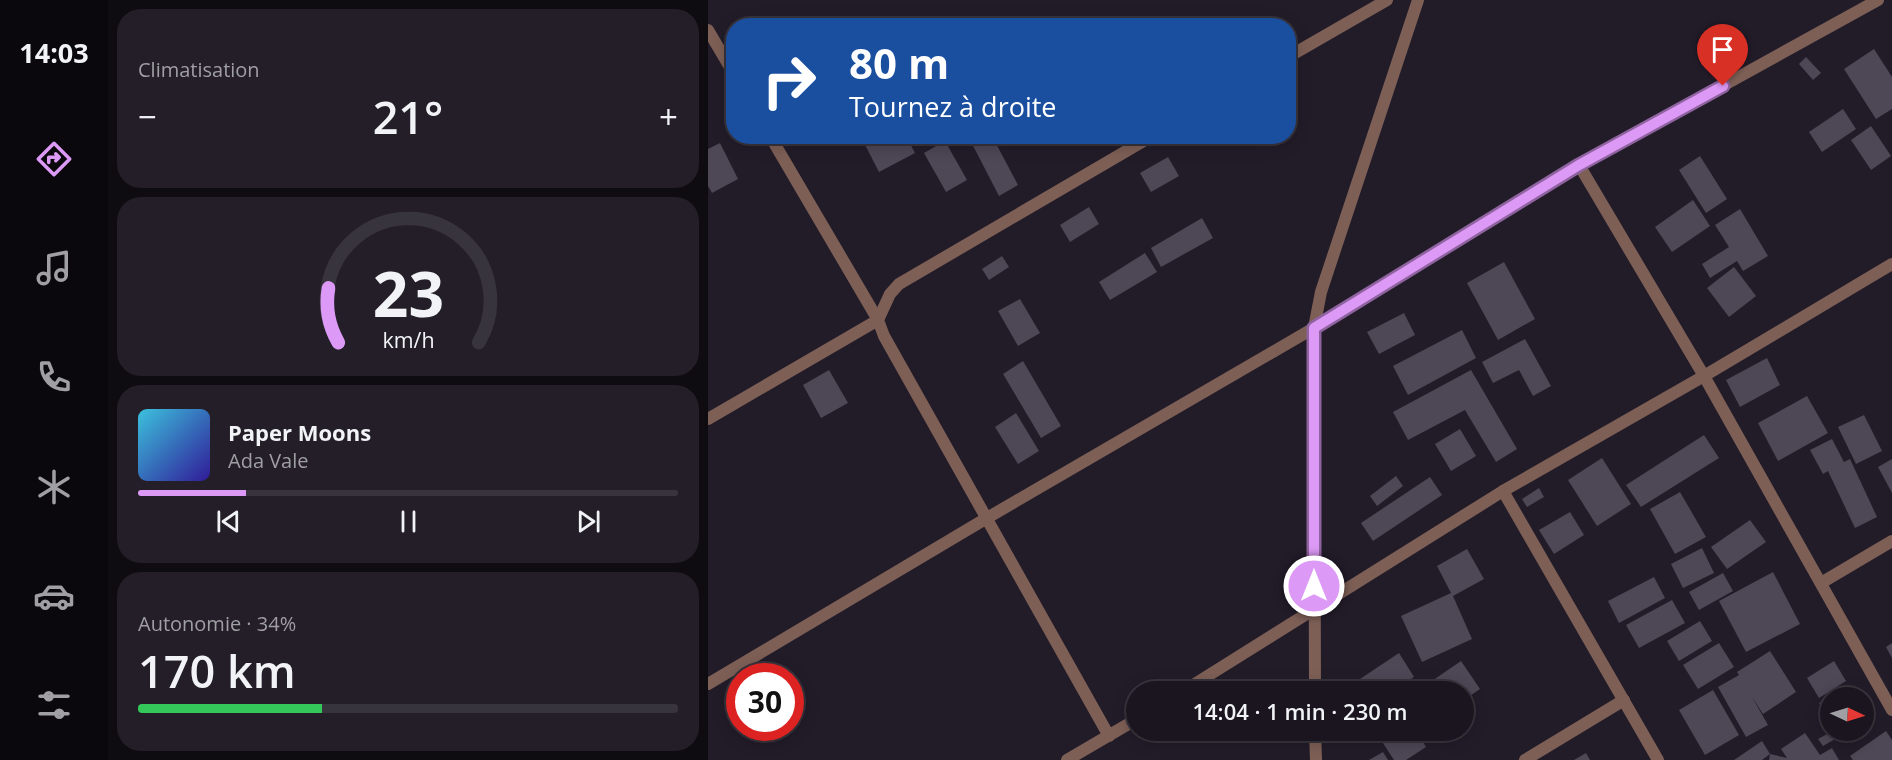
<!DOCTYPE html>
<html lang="fr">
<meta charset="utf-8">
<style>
:root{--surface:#1a151f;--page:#231e28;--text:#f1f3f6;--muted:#9f9fa4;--line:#38343d;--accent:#dc99f5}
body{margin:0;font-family:"Open Sans",sans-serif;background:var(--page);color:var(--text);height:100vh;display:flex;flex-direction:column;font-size:22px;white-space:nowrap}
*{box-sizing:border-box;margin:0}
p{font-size:20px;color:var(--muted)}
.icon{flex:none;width:33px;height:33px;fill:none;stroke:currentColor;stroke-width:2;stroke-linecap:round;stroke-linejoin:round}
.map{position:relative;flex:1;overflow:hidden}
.side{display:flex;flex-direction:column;gap:9px;padding:9px;background:#0e0c11;width:600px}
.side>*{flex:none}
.banner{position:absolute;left:18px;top:18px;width:570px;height:126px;border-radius:24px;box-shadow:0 3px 15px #0003,0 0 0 2px var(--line);background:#1a4fa0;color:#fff;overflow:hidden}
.needle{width:39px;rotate:94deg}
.tools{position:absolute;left:1112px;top:687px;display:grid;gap:12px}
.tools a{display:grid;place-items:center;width:54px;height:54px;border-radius:50%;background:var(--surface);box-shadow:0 3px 15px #0003,0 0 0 2px var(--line);font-size:30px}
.speed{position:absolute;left:18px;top:663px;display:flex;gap:12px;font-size:30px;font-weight:700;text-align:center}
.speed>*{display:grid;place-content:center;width:78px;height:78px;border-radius:50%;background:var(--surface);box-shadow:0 3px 15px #0003,0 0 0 2px var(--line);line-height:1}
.speed .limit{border:9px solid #d22;background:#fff;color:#111}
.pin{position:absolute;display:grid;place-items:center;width:51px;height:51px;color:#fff;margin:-62px -26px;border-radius:50% 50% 50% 0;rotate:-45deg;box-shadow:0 0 6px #0007}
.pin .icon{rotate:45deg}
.me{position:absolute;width:66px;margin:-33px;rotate:0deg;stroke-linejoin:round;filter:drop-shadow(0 0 4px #0008)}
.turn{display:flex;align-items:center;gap:21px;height:126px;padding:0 24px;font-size:27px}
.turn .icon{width:78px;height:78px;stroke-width:2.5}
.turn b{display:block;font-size:42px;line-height:51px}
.big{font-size:45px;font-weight:600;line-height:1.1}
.side .widget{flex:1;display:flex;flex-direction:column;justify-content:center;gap:9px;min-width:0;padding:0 21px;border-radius:24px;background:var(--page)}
.side .dial{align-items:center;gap:0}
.dial svg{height:156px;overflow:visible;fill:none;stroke:var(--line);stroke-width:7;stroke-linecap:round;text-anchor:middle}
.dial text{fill:var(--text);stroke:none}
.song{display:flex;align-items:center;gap:18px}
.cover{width:72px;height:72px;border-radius:9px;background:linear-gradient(135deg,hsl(190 70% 55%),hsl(250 70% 35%))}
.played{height:6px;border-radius:3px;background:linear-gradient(90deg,var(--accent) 20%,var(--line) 20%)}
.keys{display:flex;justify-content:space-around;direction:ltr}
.heat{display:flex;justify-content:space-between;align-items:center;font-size:33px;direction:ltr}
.charge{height:9px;border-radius:4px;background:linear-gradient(90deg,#34c759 34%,var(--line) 0)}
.trip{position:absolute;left:418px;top:681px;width:348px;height:60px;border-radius:30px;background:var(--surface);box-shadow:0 3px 15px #0003,0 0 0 2px var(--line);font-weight:600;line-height:60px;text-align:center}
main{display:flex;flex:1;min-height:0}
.tab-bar{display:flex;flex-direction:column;width:108px;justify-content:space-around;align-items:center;background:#0a080c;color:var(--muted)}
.tab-bar .icon{width:42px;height:42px}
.tab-bar .current{color:var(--accent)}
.tab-bar b{font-size:27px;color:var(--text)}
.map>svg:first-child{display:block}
.building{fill:#4d4756}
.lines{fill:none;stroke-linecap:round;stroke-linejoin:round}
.minor{stroke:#7d5f56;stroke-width:12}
.route-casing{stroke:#8f639f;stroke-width:15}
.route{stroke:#dc99f5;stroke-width:10}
</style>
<main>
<nav class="tab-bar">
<b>14:03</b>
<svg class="icon current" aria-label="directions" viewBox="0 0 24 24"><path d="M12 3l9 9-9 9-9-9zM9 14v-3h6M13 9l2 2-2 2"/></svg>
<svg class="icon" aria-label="music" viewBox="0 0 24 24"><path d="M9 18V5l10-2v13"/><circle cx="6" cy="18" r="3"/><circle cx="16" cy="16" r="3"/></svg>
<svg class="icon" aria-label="phone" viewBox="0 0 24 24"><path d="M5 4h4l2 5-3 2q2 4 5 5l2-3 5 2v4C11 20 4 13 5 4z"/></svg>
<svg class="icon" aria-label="climate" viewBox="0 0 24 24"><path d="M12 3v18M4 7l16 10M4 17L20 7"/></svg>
<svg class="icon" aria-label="car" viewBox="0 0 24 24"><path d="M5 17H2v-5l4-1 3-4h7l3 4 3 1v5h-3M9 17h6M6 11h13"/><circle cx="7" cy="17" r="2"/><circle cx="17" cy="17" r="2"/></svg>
<svg class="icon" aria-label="filters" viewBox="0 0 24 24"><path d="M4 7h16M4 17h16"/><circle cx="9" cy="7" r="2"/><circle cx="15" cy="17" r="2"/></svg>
</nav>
<section class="side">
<div class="widget"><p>Climatisation</p>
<div class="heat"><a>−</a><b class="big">21°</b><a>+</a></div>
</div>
<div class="widget dial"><svg viewBox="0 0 100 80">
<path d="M14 69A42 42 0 1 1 86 69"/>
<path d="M14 69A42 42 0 0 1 9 41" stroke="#dc99f5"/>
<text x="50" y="56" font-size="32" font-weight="700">23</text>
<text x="50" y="72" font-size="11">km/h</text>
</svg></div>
<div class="widget">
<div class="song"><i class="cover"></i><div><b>Paper Moons</b><p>Ada Vale</p></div></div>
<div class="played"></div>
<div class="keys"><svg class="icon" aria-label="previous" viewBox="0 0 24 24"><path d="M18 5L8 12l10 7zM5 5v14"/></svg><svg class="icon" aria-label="pause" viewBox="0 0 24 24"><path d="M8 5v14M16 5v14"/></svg><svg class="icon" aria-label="next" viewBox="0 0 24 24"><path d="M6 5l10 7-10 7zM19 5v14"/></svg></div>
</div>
<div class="widget"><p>Autonomie · 34%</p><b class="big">170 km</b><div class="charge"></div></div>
</section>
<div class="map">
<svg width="1184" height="760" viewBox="0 0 1184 760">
<rect width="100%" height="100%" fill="#221c29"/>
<g class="building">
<polygon points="1166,49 1184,77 1184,109 1168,119 1136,69"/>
<polygon points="1098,57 1113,73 1105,80 1091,64"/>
<polygon points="1135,109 1148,129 1114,152 1101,132"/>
<polygon points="1163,126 1183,156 1163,170 1143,140"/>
<polygon points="155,136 198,136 207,153 171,172 153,137"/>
<polygon points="260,136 284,136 310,185 291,196"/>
<polygon points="237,141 259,180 238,192 216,153"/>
<polygon points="12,143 30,179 4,193 0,186 0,149"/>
<polygon points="992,156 1019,199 998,213 971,170"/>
<polygon points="460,157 471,176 443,192 432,173"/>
<polygon points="985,200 1002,226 964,252 947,227"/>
<polygon points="381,207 391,224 362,242 352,225"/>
<polygon points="1032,209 1060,256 1035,271 1029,261 1002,278 994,264 1021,247 1007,225"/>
<polygon points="494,218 505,238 453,267 443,248"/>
<polygon points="437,253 449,272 402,300 391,282"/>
<polygon points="294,256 301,267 281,280 274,269"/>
<polygon points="796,262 827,319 790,340 759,283"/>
<polygon points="1026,267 1048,296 1021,317 999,288"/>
<polygon points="312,299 332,333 310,346 290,311"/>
<polygon points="696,313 707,335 671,354 659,332"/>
<polygon points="754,330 768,358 700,395 685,366"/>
<polygon points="817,339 843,386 825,396 811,370 785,383 774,362"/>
<polygon points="1059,358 1072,385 1032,407 1018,380"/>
<polygon points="315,361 353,426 333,438 295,374"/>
<polygon points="121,370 140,403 113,418 95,385"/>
<polygon points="763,370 809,449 788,462 757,410 700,440 685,412"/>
<polygon points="1099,396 1120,433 1070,461 1050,423"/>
<polygon points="308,413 331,451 310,464 287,427"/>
<polygon points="1156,415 1174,451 1148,464 1130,427"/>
<polygon points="752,429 768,456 743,471 727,444"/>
<polygon points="996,435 1011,458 933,507 918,485"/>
<polygon points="1124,439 1136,462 1142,459 1169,517 1147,528 1120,471 1115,474 1102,450"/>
<polygon points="894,458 923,504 889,526 860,480"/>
<polygon points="1184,459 1184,493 1170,467"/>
<polygon points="688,476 695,486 669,506 662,496"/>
<polygon points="722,477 734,495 665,541 653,523"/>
<polygon points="831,488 836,497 819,507 814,499"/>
<polygon points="972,492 998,537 967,554 942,509"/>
<polygon points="862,512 876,535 846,554 831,530"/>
<polygon points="1042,520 1058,542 1019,569 1003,547"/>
<polygon points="994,548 1006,573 975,588 963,564"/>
<polygon points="759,549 776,579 745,596 764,639 714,662 693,616 743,593 729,566"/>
<polygon points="1065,572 1092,624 1038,652 1011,601"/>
<polygon points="1015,573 1025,591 991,610 981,592"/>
<polygon points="946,577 957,598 911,623 900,601"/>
<polygon points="964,600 977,623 931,648 918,625"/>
<polygon points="992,621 1004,641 971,661 959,641"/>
<polygon points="1011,643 1026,667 990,689 975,665"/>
<polygon points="1184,643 1184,658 1178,647"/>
<polygon points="1062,651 1088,692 1055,714 1044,697 1060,725 1038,737 1010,687 1031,675 1029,672"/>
<polygon points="691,653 706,677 684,692 647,692 643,685"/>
<polygon points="753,661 772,689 756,700 756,692 722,692 718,685"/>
<polygon points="1126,661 1138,681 1111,698 1099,678"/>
<polygon points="710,681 717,692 694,692"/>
<polygon points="1005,690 1031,735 997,755 971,710"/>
<polygon points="1133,692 1136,698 1122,698 1122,724 1111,703"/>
<polygon points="687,730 733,730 715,742 718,747 698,760 686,760 673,740"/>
<polygon points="1178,731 1184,740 1184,760 1145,760 1142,756"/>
<polygon points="1123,732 1127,739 1115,746 1110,739"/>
<polygon points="1097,733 1112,755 1124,748 1131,760 1061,760 1062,754 1054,760 1026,760 1054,741 1062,754 1079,758 1073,749"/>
<polygon points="675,752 680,760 661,760"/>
<polygon points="878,753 882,760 866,760"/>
</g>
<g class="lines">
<g class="minor">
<polyline points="0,30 26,74"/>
<polyline points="580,57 679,0"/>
<polyline points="871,165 996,376 1184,710"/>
<polyline points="0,419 170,320 62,136"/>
<polyline points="795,491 950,760"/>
<polyline points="1113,583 1184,541"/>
<polyline points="0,684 279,518 606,328 871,165 1170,0"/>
<polyline points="474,692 795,491 996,376 1184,264"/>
<polyline points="607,692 606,328 613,292 710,0"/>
<polyline points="607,730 608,760"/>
<polyline points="401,736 176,336 170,320 182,294 191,284 444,136"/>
<polyline points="359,760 429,719"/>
<polyline points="817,760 916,700"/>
</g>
</g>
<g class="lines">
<defs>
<polyline id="route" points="606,586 606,328 871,165 1015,86"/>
</defs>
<use href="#route" class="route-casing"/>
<use href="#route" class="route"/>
</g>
</svg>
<div class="tools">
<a><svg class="needle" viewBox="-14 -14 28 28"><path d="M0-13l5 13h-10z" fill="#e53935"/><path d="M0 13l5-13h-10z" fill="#9f9fa4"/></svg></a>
</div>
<div class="speed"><div class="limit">30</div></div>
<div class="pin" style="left:1015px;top:86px;background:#d93025"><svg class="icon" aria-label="arrive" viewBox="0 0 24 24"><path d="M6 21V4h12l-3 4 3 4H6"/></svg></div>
<svg class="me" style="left:606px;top:586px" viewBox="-20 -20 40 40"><circle r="17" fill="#dc99f5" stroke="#fff" stroke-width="3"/><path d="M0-11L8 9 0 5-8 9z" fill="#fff"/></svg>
<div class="trip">14:04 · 1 min · 230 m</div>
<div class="banner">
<div class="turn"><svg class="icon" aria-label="right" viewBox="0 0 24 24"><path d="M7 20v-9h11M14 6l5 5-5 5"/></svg><div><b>80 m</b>Tournez à droite</div></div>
</div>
</div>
</main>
